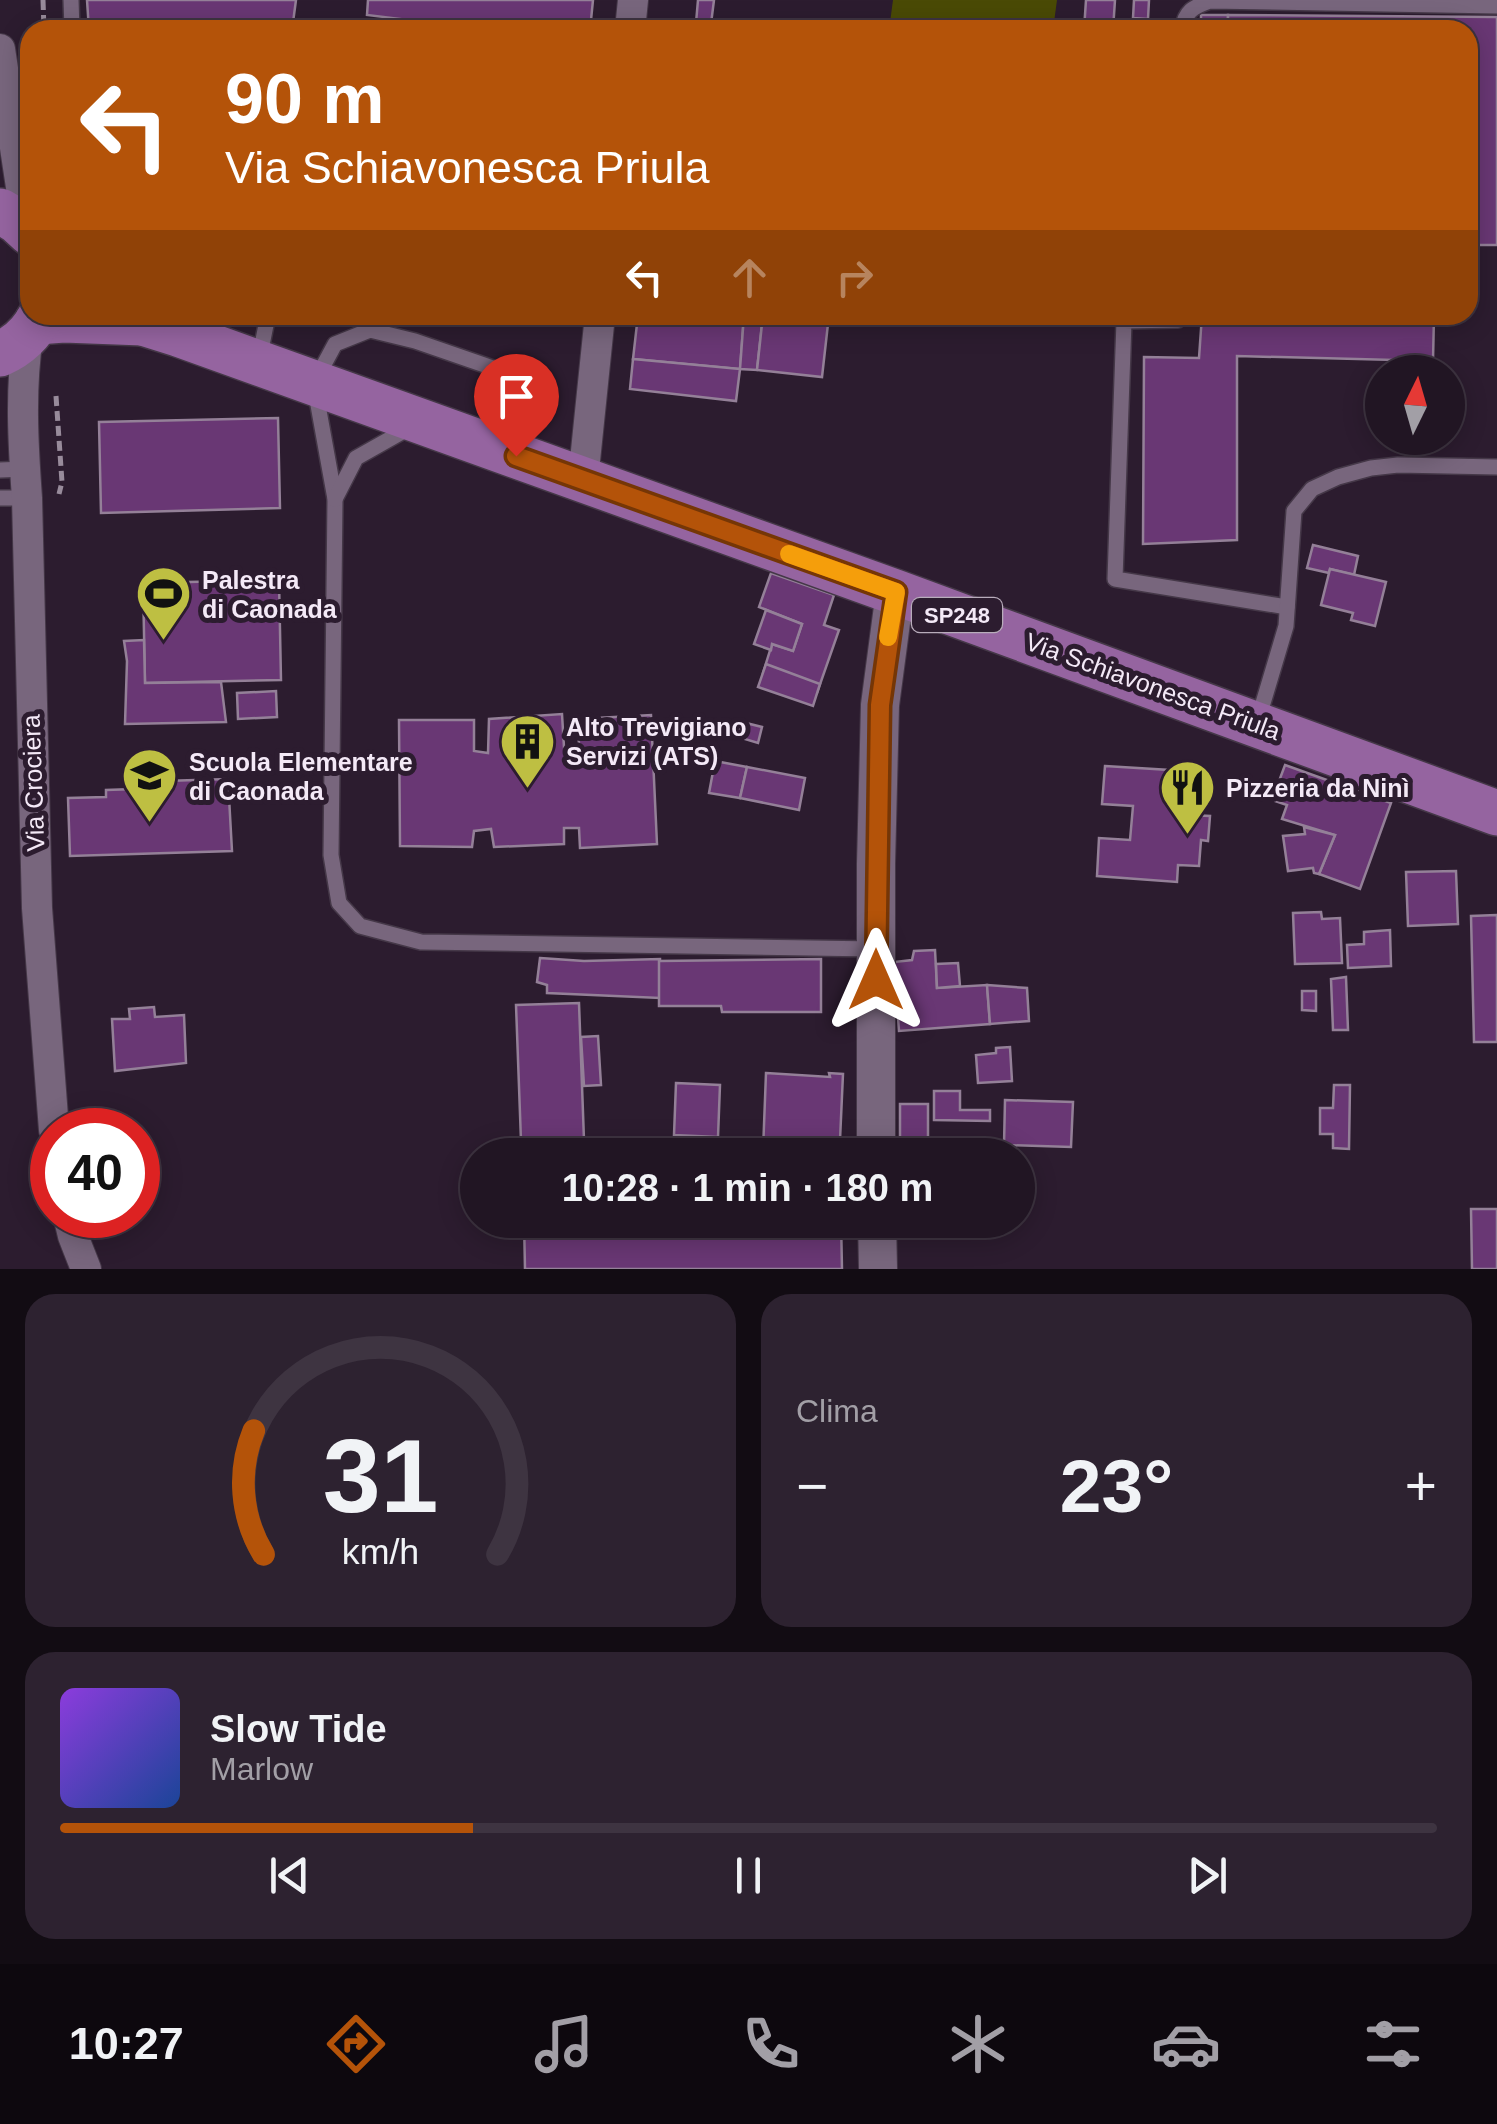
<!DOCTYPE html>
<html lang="it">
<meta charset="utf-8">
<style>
:root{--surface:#211523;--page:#2d2230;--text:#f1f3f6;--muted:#a29fa6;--line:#3e3441;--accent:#b45309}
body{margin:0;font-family:Helvetica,sans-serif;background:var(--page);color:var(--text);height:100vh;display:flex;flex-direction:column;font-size:38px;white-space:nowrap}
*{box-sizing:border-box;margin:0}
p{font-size:32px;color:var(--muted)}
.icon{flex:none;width:55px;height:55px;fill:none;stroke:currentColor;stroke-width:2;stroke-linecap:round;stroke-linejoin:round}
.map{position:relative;height:1269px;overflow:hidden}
.panel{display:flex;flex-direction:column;gap:25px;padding:25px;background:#120c13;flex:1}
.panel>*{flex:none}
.top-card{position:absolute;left:20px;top:20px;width:1458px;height:305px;border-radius:30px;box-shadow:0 5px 25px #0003,0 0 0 2px var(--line);background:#b45309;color:#fff;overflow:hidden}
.needle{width:65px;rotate:5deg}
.fabs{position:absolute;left:1365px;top:355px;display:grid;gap:20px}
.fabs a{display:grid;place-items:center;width:100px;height:100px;border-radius:50%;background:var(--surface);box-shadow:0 5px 25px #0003,0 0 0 2px var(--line);font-size:50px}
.speed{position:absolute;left:30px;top:1108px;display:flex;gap:20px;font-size:50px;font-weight:700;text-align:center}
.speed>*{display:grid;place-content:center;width:130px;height:130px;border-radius:50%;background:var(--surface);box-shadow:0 5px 25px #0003,0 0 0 2px var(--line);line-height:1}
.speed .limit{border:15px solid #d22;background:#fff;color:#111}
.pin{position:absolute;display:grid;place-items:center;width:85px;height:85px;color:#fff;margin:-102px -42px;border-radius:50% 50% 50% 0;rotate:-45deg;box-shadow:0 0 10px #0007}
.pin .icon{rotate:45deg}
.me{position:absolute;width:110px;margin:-55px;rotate:0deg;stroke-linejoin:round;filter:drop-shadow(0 0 8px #0008)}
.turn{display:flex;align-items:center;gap:35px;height:210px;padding:0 40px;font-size:45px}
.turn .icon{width:130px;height:130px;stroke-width:2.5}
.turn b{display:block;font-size:70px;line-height:85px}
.lanes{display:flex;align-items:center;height:95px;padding:0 40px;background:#0003;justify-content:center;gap:50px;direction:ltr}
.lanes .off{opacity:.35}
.big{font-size:75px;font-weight:700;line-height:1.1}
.panel .tile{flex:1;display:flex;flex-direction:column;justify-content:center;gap:15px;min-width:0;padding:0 35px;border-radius:30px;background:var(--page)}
.panel .dial{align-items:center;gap:0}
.dial svg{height:260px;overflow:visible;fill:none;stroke:var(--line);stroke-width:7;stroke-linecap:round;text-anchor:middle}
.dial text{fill:var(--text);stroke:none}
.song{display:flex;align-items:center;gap:30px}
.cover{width:120px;height:120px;border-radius:15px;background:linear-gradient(135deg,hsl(270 70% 55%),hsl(220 70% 35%))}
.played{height:10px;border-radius:5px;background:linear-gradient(90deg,var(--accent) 30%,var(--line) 30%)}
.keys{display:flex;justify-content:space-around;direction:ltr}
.heat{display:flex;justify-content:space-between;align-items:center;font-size:55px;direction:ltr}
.panel .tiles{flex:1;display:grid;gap:25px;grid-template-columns:1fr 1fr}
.tile:last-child{grid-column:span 2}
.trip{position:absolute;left:460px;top:1138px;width:575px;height:100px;border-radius:50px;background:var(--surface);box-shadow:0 5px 25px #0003,0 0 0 2px var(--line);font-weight:700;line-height:100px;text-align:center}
.tabs{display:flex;height:160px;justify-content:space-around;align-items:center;background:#0d080e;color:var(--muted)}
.tabs .icon{width:70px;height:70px}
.tabs .selected{color:var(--accent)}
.tabs b{font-size:45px;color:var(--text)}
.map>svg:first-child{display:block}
.green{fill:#4a4a05}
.building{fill:#693774;stroke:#948098;stroke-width:2.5}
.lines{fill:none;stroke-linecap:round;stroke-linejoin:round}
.service-casing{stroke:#453848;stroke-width:18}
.minor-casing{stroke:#453848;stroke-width:32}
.tertiary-casing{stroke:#453848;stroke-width:40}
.primary-casing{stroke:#453848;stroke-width:48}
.path{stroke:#988b9b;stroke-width:5;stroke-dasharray:10 5;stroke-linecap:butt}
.service{stroke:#78667d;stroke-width:15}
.minor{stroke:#78667d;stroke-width:30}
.tertiary{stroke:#78667d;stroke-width:38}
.primary{stroke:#9564a0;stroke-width:45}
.route-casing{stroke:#753606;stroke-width:25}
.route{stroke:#b45309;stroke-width:18}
.slow{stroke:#f59e0b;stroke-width:18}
.labels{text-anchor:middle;stroke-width:10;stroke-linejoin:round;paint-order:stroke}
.shield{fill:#2c1c2f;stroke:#b8acbb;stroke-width:2.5}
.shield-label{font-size:22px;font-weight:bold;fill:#f4e9f7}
.poi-label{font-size:25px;font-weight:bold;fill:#f4e9f7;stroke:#2c1c2f;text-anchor:start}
.street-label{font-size:25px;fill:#f4e9f7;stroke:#2c1c2f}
</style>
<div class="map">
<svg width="1497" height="1269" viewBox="0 0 1497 1269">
<rect width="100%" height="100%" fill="#2c1c2f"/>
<polygon class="green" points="893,0 1057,0 1053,30 889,30"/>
<g class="building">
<polygon points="87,0 296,0 292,30 89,30"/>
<polygon points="368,0 593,0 590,30 490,30 367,15"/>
<polygon points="698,0 714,0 711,24 696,23"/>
<polygon points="1086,0 1115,0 1113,30 1084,30"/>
<polygon points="1134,0 1149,0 1148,19 1133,18"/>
<rect x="1201" y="15" width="27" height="15"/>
<polygon points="1228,15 1497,17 1497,245 1468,245 1468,30 1228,30"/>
<polygon points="638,315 744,315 740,369 633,359"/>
<polygon points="744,315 763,315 757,370 740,369"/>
<polygon points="763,315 829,315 822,377 757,370"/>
<polygon points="1202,315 1434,315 1433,361 1237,356 1237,540 1143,544 1144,357 1199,358"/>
<polygon points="633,359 740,369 736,401 630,389"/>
<polygon points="278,418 280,508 101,513 99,422"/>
<polygon points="1313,545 1358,556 1354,575 1330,569 1329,573 1307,568"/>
<polygon points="1330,569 1386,582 1375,626 1351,620 1353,613 1321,605"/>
<polygon points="771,573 834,595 824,625 839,630 817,693 763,673 772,644 793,651 802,624 759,607"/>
<polygon points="279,580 281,680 145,683 143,583"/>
<polygon points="766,610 802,624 793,651 772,644 771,650 754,644"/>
<polygon points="144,640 145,683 221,682 226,722 125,724 127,661 124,641"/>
<polygon points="766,664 820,684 813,706 758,687"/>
<polygon points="276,691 277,717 238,719 237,693"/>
<polygon points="562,714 564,747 579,747 578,719 651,715 657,844 580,848 579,828 564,828 564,844 494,847 491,829 474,831 472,847 400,846 399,720 474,720 474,751 488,753 489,719"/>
<polygon points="742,722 762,727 758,743 738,737"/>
<polygon points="715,761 747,767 740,798 709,793"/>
<polygon points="1285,765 1391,803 1360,889 1319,874 1335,835 1282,819 1287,805 1272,800"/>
<polygon points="1105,766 1186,771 1183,802 1191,803 1190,815 1210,816 1208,841 1201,840 1199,866 1178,865 1177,882 1097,876 1099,838 1130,840 1133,806 1102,804"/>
<polygon points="747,767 805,778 799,810 740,798"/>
<polygon points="228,779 232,851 70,856 68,798 106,797 106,790 165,788 164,781"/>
<polygon points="1304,827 1335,835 1319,874 1314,873 1313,868 1288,871 1283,836 1305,834"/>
<polygon points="1456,871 1458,924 1408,926 1406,872"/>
<polygon points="1321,912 1322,919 1340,918 1342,963 1295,964 1293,913"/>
<polygon points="1497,915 1497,1042 1474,1042 1471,916"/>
<polygon points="1390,930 1391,966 1348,968 1347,945 1364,944 1364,932"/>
<polygon points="935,950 937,988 987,985 990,1024 899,1031 894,962 912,960 914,951"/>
<polygon points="540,958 584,961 660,959 660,998 547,993 547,985 537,982"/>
<polygon points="821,959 821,1012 722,1012 721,1006 659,1006 659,961"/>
<polygon points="958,963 960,986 937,988 936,964"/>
<polygon points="1346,977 1348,1030 1333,1030 1331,979"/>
<polygon points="987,985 1027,988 1029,1021 990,1024"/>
<polygon points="1302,991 1316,991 1316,1011 1302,1010"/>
<polygon points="579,1003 584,1140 521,1141 516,1005"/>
<polygon points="154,1007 155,1017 184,1015 186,1063 115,1071 112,1019 130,1019 129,1009"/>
<polygon points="598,1036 601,1085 584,1086 581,1037"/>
<polygon points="1010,1047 1012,1081 978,1083 976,1055 996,1053 996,1048"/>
<polygon points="766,1073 830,1077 829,1073 843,1074 840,1140 818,1139 816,1154 763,1151"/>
<polygon points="676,1083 720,1085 718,1137 674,1135"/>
<polygon points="1334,1085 1350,1085 1349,1149 1333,1148 1333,1134 1320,1134 1320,1108 1333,1108"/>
<polygon points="934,1091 960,1091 960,1110 990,1110 990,1121 934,1120"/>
<polygon points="1005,1100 1073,1102 1071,1147 1004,1145"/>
<rect x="900" y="1104" width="28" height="51"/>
<polygon points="1471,1209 1497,1209 1497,1269 1472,1269"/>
<polygon points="524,1220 841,1220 842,1269 525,1269"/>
</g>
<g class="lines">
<defs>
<g id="service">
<polyline points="71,0 72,30"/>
<path d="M1182 30C1185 11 1193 7 1210 1L1497 6"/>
<polyline points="1178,315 1178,320 1124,321 1115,579 1287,607"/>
<polyline points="259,360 268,315"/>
<polyline points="493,368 415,341 370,330 335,344 314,383 335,499 331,855 339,903 360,926 421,942 875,949"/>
<polyline points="0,470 25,469"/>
<polyline points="0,498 27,498"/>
<polyline points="335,499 356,458 402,432 411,424"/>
<polyline points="1258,720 1286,626 1294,511 1312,489 1338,477 1371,468 1398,465 1497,467"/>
</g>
<g id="minor">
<polyline points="630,30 633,0"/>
<polyline points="0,49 21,187 30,219"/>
<path d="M28 336C20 390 23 443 27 498L37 908 54 1130"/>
<polyline points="583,480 600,315"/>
<polyline points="68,1215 73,1236 86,1269"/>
</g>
<g id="tertiary">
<polyline points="876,1155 876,864 880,705 895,592"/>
<polyline points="877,1220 878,1269"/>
</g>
<g id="primary">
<polyline points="0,211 17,221 30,233"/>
<polyline points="129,315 143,323 178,334 895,592 1497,813"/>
<polyline points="37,322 64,320 143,323"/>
<path d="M0 354C18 346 32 333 41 315"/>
</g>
</defs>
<use href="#service" class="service-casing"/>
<use href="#minor" class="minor-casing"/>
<use href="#tertiary" class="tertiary-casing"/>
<use href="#primary" class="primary-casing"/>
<g class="path">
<polyline points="43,0 44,30"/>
<polyline points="56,396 62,482 59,494"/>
</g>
<use href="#service" class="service"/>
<use href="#minor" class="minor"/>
<use href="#tertiary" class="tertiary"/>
<use href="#primary" class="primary"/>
</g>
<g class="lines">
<defs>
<polyline id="route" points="516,456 896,592 880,705 876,980"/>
</defs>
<use href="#route" class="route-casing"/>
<use href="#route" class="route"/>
<polyline class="slow" points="789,554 896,592 888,637"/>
</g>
<defs>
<symbol id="stadium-pin" viewBox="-11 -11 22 30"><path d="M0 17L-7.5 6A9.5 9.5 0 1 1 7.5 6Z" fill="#bebf42" stroke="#2c1c2f"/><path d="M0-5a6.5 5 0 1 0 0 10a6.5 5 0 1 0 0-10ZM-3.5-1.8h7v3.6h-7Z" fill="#111"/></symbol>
<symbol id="building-pin" viewBox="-11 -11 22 30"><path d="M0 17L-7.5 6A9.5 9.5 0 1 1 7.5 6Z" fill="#bebf42" stroke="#2c1c2f"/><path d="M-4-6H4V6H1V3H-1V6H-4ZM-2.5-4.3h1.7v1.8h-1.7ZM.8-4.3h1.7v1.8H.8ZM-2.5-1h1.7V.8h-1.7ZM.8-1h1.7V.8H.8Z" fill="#111"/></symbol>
<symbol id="school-pin" viewBox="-11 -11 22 30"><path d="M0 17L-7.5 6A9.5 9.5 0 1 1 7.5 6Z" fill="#bebf42" stroke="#2c1c2f"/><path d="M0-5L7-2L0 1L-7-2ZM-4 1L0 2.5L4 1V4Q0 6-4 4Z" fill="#111"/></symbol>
<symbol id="restaurant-pin" viewBox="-11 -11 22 30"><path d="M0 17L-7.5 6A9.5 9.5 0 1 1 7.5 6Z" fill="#bebf42" stroke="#2c1c2f"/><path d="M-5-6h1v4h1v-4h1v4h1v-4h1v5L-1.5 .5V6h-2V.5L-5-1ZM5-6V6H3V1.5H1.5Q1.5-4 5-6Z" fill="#111"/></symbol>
</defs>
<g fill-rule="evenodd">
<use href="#stadium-pin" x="132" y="562" width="63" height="86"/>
<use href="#building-pin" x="496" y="710" width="63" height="86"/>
<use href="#school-pin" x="118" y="744" width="63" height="86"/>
<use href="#restaurant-pin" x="1156" y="756" width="63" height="86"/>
</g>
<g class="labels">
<rect class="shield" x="912" y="598" width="90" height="34" rx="8"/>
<g class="shield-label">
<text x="957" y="623">SP248</text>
</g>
<g class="poi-label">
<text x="202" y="589">Palestra<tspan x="202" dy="29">di Caonada</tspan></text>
<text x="566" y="736">Alto Trevigiano<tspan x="566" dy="29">Servizi (ATS)</tspan></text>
<text x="189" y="771">Scuola Elementare<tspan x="189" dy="29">di Caonada</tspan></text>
<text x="1226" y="797">Pizzeria da Ninì</text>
</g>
<g class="street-label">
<text transform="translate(1153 686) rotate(20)" y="9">Via Schiavonesca Priula</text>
<text transform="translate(33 783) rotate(-92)" y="9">Via Crociera</text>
</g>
</g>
</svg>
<div class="fabs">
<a><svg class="needle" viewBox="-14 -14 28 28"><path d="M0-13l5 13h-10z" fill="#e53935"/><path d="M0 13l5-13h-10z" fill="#a29fa6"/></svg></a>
</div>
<div class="speed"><div class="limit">40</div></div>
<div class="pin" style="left:516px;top:456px;background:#d93025"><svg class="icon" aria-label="arrive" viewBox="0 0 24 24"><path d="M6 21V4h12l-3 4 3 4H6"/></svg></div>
<svg class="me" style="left:876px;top:980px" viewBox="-20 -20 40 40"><path d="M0-17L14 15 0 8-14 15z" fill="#b45309" stroke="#fff" stroke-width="4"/></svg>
<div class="trip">10:28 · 1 min · 180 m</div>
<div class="top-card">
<div class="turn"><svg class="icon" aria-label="left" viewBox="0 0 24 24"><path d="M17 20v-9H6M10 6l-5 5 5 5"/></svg><div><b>90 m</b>Via Schiavonesca Priula</div></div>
<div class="lanes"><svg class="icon" aria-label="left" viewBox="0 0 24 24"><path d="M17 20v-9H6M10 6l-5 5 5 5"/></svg><svg class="icon off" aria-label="ahead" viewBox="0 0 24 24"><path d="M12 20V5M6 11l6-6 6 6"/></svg><svg class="icon off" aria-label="right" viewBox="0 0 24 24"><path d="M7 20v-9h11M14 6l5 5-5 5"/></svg></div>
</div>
</div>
<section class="panel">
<div class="tiles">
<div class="tile dial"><svg viewBox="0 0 100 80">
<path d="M14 69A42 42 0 1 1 86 69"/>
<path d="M14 69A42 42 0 0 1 11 31" stroke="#b45309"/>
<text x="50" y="56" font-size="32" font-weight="700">31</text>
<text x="50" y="72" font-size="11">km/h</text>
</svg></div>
<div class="tile"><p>Clima</p>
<div class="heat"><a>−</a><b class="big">23°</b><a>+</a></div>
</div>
<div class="tile">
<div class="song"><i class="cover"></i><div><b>Slow Tide</b><p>Marlow</p></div></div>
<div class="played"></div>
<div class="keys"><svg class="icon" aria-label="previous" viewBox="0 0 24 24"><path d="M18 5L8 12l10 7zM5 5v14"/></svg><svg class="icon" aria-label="pause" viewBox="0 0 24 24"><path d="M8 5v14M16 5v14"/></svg><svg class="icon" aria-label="next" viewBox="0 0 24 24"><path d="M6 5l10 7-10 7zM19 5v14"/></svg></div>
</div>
</div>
</section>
<nav class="tabs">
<b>10:27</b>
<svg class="icon selected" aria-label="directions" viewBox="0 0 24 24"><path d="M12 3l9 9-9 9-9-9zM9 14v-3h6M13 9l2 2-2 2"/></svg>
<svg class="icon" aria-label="music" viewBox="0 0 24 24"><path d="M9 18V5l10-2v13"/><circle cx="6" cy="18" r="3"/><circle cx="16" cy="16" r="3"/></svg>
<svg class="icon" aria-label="phone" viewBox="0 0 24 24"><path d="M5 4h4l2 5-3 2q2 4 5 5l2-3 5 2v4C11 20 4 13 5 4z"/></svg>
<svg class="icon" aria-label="climate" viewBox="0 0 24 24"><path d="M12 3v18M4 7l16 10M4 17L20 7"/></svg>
<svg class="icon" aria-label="car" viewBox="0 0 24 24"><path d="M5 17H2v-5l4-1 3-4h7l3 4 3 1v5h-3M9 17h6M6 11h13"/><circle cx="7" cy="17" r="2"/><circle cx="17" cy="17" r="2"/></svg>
<svg class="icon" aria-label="filters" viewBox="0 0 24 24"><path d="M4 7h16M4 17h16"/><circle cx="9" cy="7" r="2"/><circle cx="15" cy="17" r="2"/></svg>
</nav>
